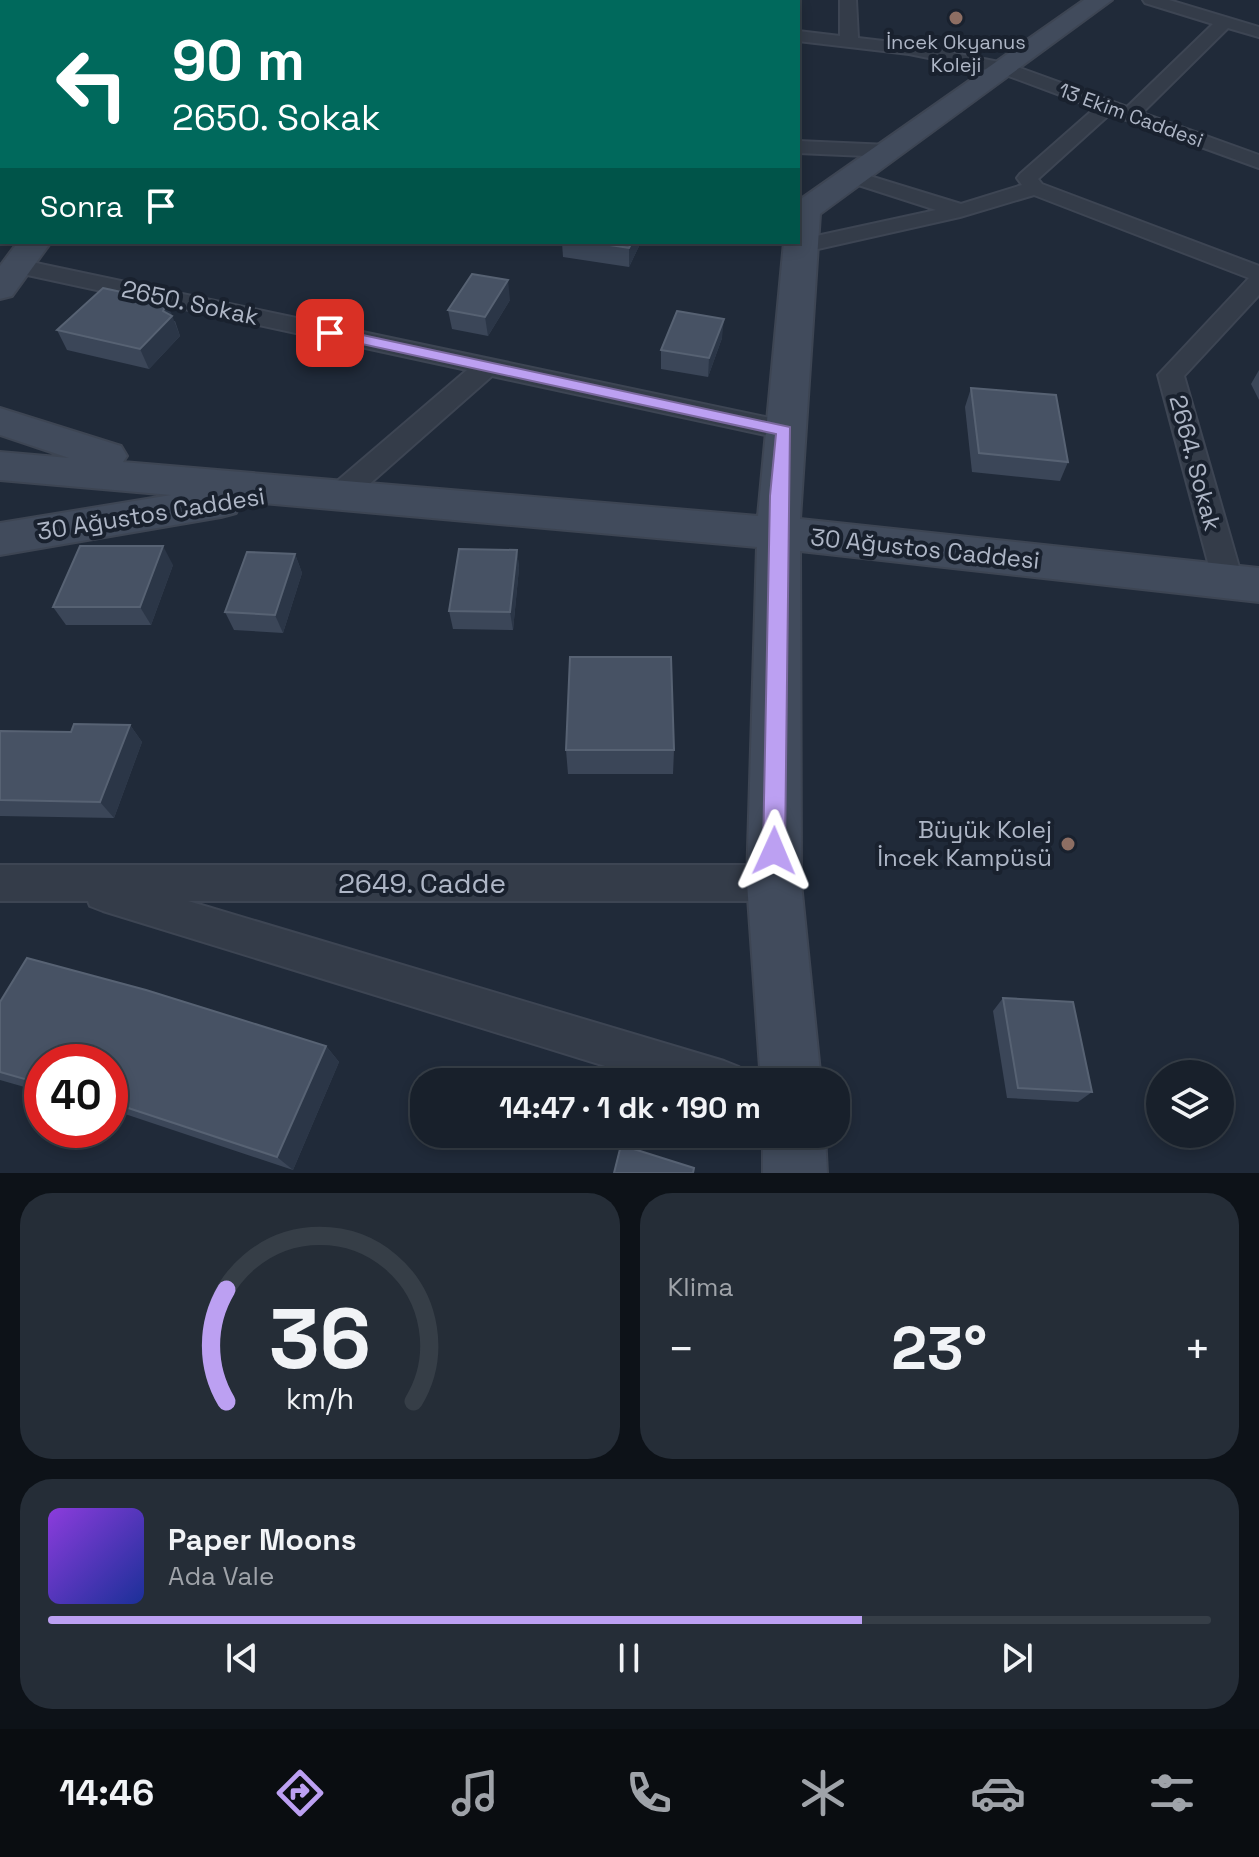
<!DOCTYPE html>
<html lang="tr">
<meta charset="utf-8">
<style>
:root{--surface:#18202b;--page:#252d37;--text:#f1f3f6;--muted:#9fa3a9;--line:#363e47;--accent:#bca0f2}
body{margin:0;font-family:"Space Grotesk",sans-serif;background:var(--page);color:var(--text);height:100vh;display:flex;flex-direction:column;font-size:30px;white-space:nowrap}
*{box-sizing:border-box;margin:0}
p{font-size:26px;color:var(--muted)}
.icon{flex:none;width:44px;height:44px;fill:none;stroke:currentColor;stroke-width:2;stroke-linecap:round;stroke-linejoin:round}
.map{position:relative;height:1173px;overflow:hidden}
.drawer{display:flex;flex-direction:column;gap:20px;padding:20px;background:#0d1218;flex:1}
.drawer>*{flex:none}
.hud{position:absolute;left:0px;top:0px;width:800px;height:244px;box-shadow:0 4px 12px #0003,0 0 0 2px var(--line);background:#00695c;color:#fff;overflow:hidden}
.controls{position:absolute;left:1146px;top:1060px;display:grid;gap:16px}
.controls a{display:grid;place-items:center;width:88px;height:88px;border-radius:50%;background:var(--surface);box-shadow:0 4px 12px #0003,0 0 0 2px var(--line);font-size:40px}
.speed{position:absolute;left:24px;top:1044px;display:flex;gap:16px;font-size:40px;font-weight:700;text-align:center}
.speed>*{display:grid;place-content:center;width:104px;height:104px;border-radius:50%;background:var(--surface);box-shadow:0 4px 12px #0003,0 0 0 2px var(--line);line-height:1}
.speed .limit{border:12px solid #d22;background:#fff;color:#111}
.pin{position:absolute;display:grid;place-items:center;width:68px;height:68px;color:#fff;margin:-34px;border-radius:16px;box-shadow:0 4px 12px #0006}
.me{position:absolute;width:88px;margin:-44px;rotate:1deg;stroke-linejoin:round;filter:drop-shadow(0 0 6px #0008)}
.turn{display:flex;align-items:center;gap:28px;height:168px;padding:0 40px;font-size:36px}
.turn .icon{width:104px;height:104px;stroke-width:2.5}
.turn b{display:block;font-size:56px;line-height:68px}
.then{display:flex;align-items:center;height:76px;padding:0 40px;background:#0003;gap:16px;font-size:30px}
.big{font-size:60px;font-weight:700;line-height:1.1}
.drawer .tile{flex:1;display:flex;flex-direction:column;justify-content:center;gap:12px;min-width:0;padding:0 28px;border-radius:32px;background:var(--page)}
.drawer .dial{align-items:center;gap:0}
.dial svg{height:208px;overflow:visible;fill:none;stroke:var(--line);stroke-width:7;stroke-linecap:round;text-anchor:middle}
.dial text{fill:var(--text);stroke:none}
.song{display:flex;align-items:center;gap:24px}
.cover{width:96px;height:96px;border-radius:12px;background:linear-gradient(135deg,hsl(270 70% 55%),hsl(230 70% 35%))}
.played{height:8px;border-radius:4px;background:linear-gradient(90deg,var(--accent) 70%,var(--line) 70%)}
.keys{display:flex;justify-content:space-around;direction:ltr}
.heat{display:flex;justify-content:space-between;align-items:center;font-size:44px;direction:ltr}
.drawer .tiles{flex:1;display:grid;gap:20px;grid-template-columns:1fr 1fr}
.tile:last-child{grid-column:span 2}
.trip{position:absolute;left:410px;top:1068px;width:440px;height:80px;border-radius:32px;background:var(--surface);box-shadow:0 4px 12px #0003,0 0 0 2px var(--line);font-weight:700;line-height:80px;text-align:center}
.dock{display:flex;height:128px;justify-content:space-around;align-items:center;background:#0a0d11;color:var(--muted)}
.dock .icon{width:56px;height:56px}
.dock .selected{color:var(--accent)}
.dock b{font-size:36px;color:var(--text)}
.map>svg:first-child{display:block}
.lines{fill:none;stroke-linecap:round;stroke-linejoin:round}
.street-casing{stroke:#3d4553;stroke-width:4}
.secondary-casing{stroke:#3d4553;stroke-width:4}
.street{fill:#343c49;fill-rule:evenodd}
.secondary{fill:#414b5c;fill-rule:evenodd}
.wall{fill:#3b4658}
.shaded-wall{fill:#2b3647}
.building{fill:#475264;stroke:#576273;stroke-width:2}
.route{fill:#bca0f2;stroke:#7a689d;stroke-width:2}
.education-dot{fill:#8d6e63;stroke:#19212e;stroke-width:3}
.labels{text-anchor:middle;stroke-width:8;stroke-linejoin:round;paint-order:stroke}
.far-poi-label{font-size:20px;fill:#aeb6c6;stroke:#19212e}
.far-street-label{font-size:20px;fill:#aeb6c6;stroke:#19212e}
.street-label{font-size:24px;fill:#aeb6c6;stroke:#19212e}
.poi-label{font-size:24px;fill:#aeb6c6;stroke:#19212e;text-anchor:end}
.near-street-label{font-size:28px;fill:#aeb6c6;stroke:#19212e}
</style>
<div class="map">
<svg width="1259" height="1173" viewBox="0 0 1259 1173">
<rect width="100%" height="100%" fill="#202a39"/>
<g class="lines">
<defs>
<g id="street">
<polygon points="840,0 856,0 858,38 909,44 1009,64 1127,107 1213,24 1145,3 1143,0 1169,0 1259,27 1259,37 1228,28 1142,113 1259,155 1259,168 1110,114 1038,179 1042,184 1259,266 1259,295 1184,376 1243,581 1239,589 1228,593 1217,589 1213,581 1158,375 1249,278 1034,195 960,217 800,253 792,251 789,246 798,240 936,210 846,181 843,177 846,173 860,173 961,204 1022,185 1017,178 1020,174 1095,108 998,72 909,54 798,41 798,31 840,36"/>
<polygon points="798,141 889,145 899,151 889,157 798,153"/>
<polygon points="17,259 784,421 793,424 797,430 793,436 784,439 492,376 349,502 339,505 329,502 325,495 329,488 467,370 9,271 6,266 9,261"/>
<polygon points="0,865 774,865 787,871 792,883 787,895 774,901 188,901 724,1061 739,1067 745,1082 657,1082 103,911 90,906 88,901 0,901"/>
</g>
<g id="secondary">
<polygon points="104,0 158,0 103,2"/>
<polygon points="1084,0 1112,0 820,214 800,519 1259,568 1259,602 800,551 801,883 821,1082 761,1082 747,883 757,547 241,501 236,513 221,517 0,555 0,523 171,495 0,480 0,452 69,458 0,435 0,408 121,446 127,456 123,462 758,516 784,242 798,242 798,201"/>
<polygon points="0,2 3,2 0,17"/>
<polygon points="0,182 2,182 0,203"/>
<polygon points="18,242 51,242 12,296 0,299 0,266"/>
<polygon points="763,1134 825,1134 827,1173 763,1173"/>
</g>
</defs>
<use href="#street" class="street-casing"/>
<use href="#secondary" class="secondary-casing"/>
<use href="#street" class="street"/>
<use href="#secondary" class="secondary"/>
</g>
<g class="wall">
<polygon points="562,0 629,0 628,2 562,2"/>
<polygon points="562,242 641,242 629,267 563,257"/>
<polygon points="510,300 488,336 452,329 448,310"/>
<polygon points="175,321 180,336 149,369 67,350 57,330"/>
<polygon points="722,338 708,377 661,369 661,350"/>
<polygon points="1259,370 1259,400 1251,384"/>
<polygon points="971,388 1068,462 1060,481 972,472 965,407"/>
<polygon points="517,550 519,568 513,630 453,629 449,611"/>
<polygon points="295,554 302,573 283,633 234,630 225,612"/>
<polygon points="173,565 151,625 66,625 53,607"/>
<polygon points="130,725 142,742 114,818 0,816 0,731 71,732"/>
<polygon points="566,750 674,750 673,774 568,774"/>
<polygon points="1003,998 1092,1092 1078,1102 1007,1098 993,1011"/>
<polygon points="0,1002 326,1046 339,1062 293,1170 113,1110 112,1113 110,1112 110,1062 42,1062 42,1092 0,1080"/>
</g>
<g class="shaded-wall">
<polygon points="632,242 641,242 629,267 629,248"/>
<polygon points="508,280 510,300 488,336 485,317"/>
<polygon points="167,302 180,336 149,369 140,349"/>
<polygon points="724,319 722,338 708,377 709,358"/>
<polygon points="163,546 173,565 151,625 140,607"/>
<polygon points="517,550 519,568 513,630 510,612"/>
<polygon points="295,554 302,573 283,633 275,615"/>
<polygon points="130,725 142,742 114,818 100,802"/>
<polygon points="326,1046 339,1062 293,1170 277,1157"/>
</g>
<g class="building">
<polygon points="582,0 626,0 625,2"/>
<polygon points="590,242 632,242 629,248"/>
<polygon points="472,274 508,280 485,317 448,310"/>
<polygon points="103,288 167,302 163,311 172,316 140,349 57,330"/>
<polygon points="677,311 724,319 709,358 661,350"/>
<polygon points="971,388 1056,395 1068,462 979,453"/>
<polygon points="80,546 163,546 140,607 53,607"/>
<polygon points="459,549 517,550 510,612 449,611"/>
<polygon points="247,552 295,554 275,615 225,612"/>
<polygon points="570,657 671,657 674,750 566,750"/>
<polygon points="74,724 130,725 100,802 0,800 0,731 71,732"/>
<polygon points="27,958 146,990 326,1046 277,1157 110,1102 110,1062 42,1062 42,1084 0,1072 0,1002"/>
<polygon points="1003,998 1073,1002 1092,1092 1018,1088"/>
<polygon points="621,1145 694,1168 693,1173 614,1173"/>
</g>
<polygon class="route" points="330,328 790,427 785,851 782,859 774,862 767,859 763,851 770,496 776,434 325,336 325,330"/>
<g class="education-dot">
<circle cx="956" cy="18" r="8"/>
<circle cx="1068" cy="844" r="8"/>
</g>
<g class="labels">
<g class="far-poi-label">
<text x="956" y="49">İncek Okyanus<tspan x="956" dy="23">Koleji</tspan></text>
</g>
<g class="far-street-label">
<text transform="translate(1131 115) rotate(20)" y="7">13 Ekim Caddesi</text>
</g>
<g class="street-label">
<text transform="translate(190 303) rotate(12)" y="8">2650. Sokak</text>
<text transform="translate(1195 463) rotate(75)" y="8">2664. Sokak</text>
<text transform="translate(151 514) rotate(-9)" y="8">30 Ağustos Caddesi</text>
<text transform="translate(925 549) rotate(6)" y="8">30 Ağustos Caddesi</text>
</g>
<g class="poi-label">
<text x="1052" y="838">Büyük Kolej<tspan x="1052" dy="28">İncek Kampüsü</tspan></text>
</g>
<g class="near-street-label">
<text x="422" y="893">2649. Cadde</text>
</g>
</g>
</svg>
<div class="controls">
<a><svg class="icon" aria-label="layers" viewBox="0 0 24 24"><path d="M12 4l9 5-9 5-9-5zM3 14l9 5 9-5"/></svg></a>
</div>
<div class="speed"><div class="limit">40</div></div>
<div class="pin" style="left:330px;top:333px;background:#d93025"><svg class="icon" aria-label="arrive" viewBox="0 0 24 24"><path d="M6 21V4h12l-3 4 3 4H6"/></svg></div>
<svg class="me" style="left:774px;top:851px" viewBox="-20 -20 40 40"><path d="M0-17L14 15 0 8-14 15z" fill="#bca0f2" stroke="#fff" stroke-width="4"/></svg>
<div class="trip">14:47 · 1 dk · 190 m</div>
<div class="hud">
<div class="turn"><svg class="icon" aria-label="left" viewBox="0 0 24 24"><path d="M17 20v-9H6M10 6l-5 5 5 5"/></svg><div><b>90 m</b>2650. Sokak</div></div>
<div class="then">Sonra<svg class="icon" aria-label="arrive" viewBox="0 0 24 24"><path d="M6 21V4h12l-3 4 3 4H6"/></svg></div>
</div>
</div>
<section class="drawer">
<div class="tiles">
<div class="tile dial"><svg viewBox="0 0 100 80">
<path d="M14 69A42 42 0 1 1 86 69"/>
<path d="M14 69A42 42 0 0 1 14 26" stroke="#bca0f2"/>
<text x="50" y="56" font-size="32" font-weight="700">36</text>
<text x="50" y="72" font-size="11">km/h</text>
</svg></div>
<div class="tile"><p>Klima</p>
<div class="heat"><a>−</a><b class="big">23°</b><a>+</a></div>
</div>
<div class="tile">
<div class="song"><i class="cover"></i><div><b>Paper Moons</b><p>Ada Vale</p></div></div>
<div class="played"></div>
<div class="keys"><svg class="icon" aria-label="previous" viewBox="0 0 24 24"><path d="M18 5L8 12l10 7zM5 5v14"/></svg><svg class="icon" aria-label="pause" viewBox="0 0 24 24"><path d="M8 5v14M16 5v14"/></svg><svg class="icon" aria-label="next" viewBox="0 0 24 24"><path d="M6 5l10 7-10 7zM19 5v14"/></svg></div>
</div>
</div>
</section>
<nav class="dock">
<b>14:46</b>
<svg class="icon selected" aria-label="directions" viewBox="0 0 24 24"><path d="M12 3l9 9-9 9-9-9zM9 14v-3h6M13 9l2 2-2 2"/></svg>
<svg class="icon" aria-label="music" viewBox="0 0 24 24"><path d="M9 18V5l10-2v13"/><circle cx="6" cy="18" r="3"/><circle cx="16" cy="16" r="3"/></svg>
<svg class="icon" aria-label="phone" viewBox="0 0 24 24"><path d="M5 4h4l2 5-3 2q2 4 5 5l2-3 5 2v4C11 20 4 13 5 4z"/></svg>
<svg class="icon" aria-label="climate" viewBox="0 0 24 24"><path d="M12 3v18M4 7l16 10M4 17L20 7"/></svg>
<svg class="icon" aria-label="car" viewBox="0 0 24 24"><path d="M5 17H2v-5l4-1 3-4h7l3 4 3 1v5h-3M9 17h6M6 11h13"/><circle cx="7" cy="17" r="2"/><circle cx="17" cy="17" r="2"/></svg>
<svg class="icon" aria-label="filters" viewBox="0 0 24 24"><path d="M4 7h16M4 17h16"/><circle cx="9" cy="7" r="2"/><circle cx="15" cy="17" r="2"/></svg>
</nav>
